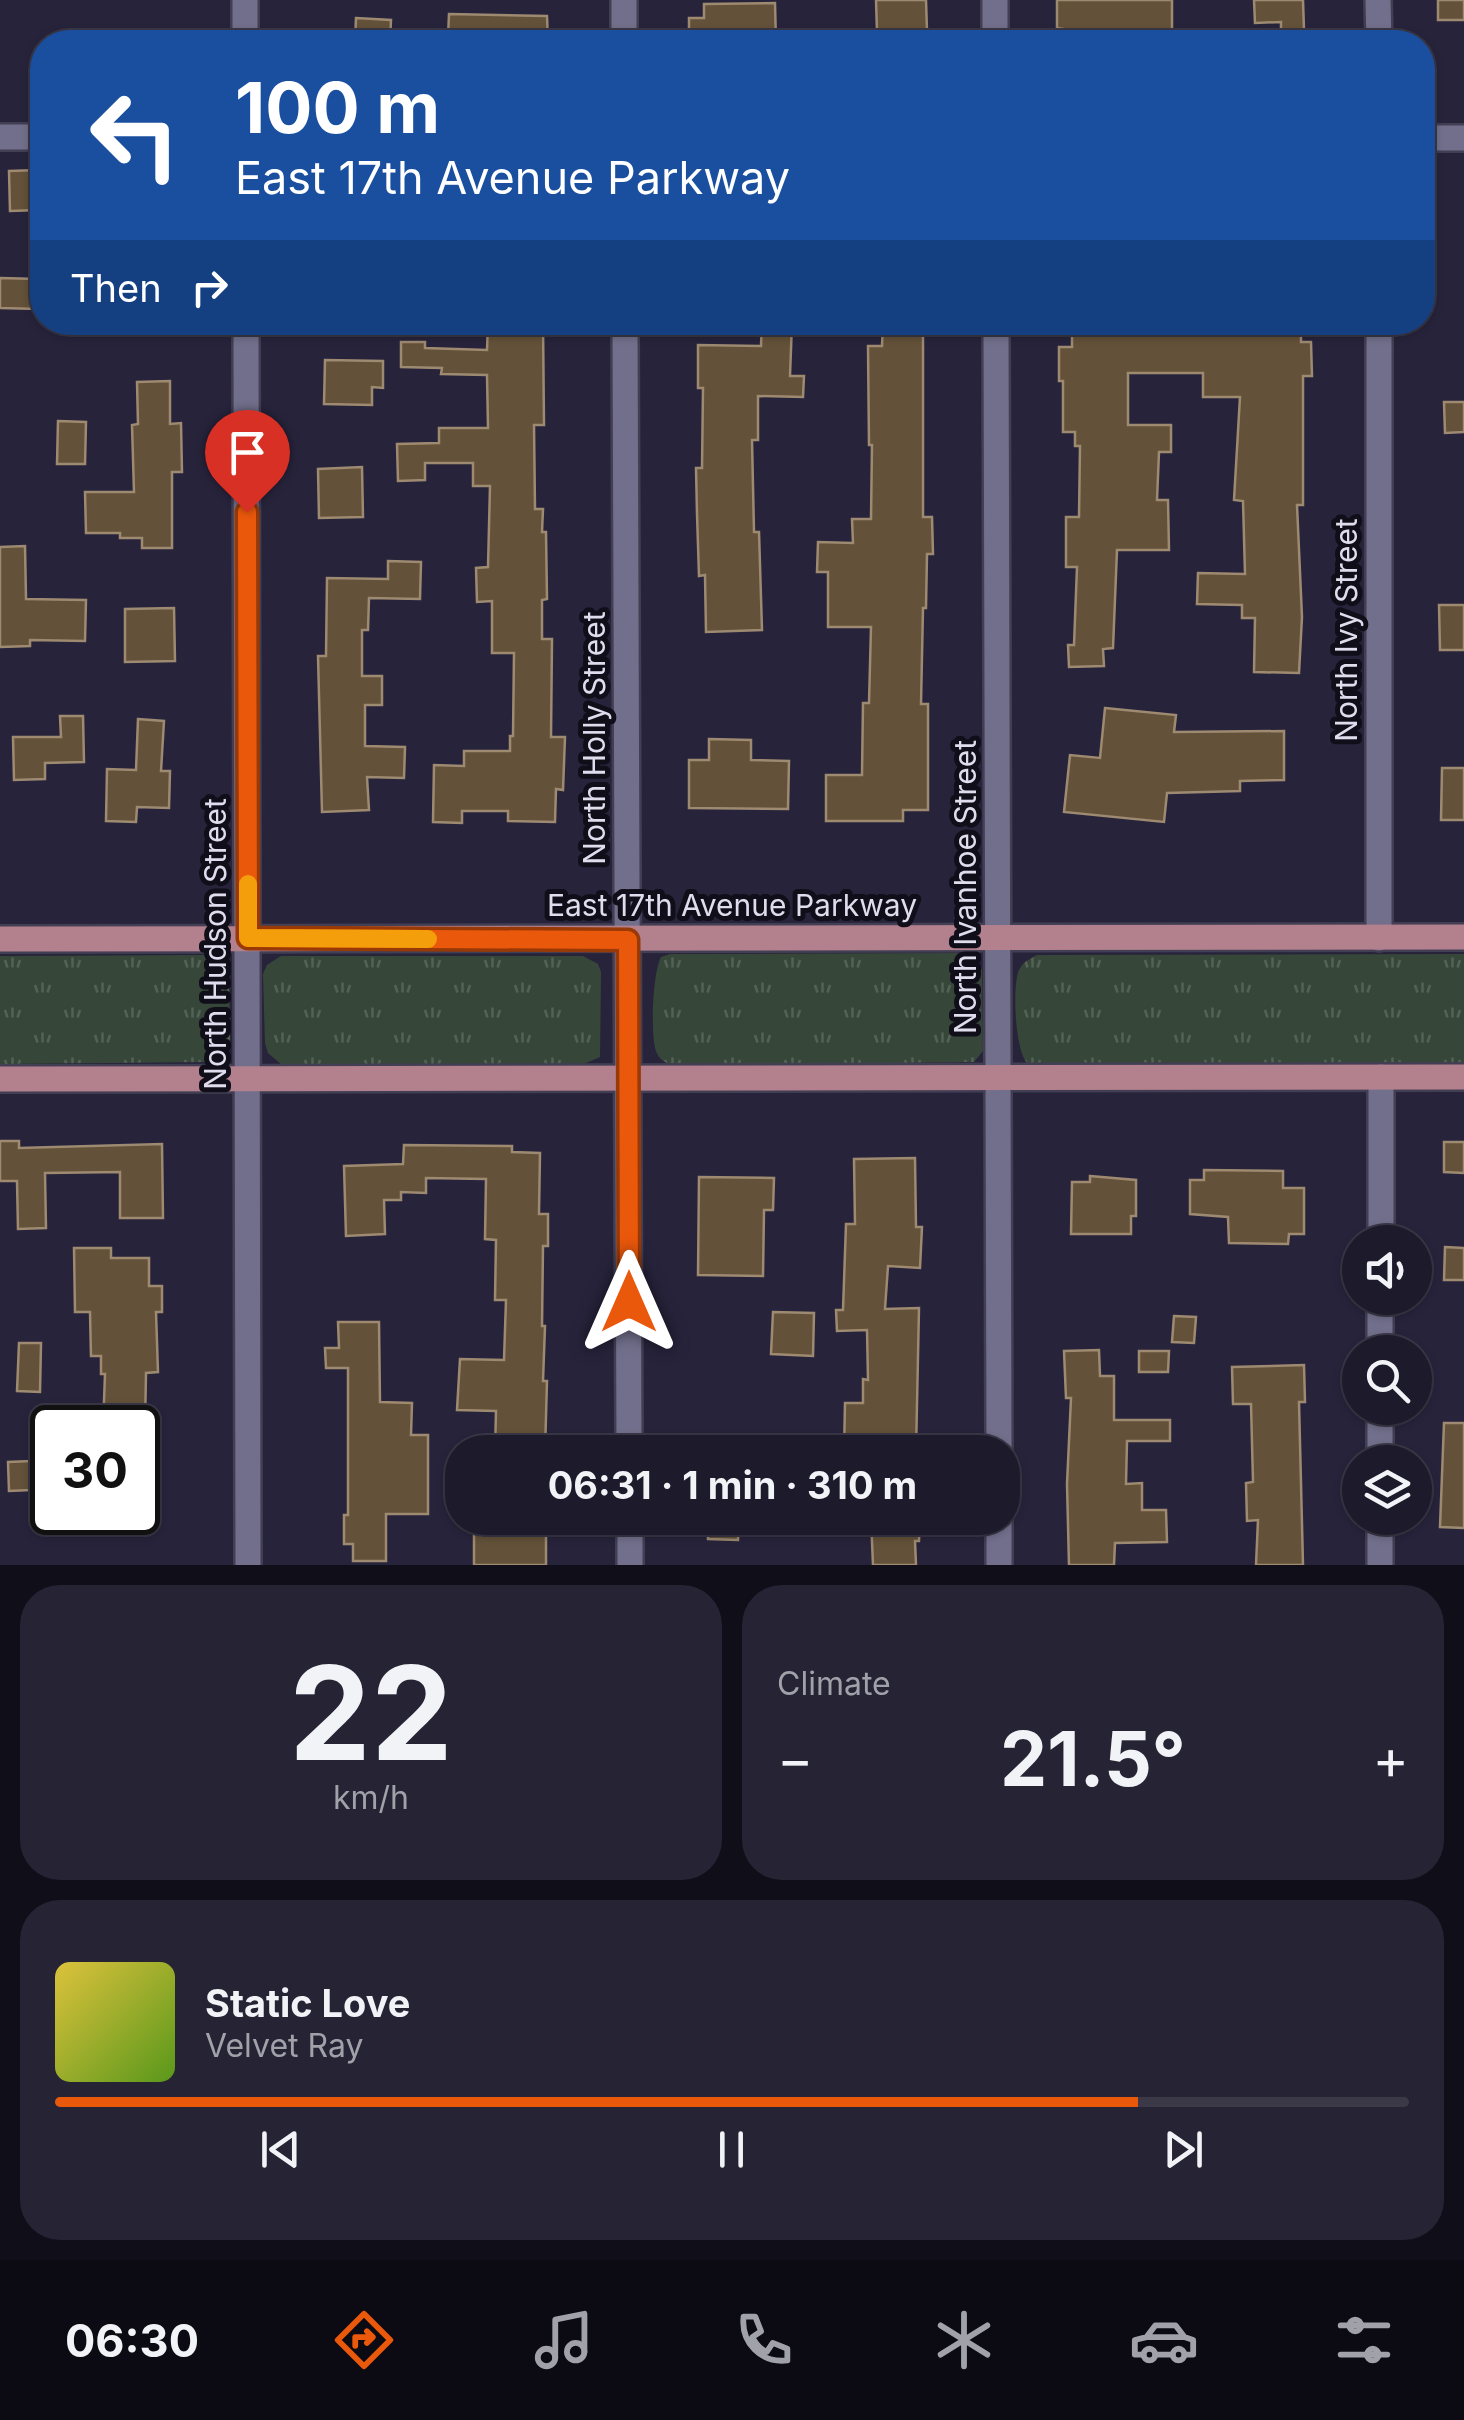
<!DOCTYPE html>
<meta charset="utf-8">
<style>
:root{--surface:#1d1a2c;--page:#252334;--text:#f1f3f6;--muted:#a0a1a9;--line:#3b3848;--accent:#ea580c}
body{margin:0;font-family:Inter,sans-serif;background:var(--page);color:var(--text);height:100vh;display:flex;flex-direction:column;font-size:38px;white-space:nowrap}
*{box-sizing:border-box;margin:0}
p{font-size:32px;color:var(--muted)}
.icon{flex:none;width:55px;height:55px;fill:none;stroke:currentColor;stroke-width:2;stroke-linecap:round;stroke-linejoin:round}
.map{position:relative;height:1565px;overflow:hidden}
.details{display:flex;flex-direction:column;gap:20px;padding:20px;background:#100e18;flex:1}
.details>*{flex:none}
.hud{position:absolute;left:30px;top:30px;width:1405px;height:305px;border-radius:40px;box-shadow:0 2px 8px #0004,0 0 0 2px var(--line);background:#1a4fa0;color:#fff;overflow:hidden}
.tools{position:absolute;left:1342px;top:1225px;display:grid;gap:20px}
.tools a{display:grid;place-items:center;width:90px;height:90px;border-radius:50%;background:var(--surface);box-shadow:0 2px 8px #0004,0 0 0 2px var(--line);font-size:50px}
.speed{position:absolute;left:30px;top:1405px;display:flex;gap:20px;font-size:50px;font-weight:700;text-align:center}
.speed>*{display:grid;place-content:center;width:130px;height:130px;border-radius:50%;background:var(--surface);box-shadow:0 2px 8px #0004,0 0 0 2px var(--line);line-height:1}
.speed .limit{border:5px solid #111;border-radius:15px;background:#fff;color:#111}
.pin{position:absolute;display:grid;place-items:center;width:85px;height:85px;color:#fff;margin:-102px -42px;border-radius:50% 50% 50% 0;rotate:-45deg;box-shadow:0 0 10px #0007}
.pin .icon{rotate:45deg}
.me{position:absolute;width:110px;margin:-55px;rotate:0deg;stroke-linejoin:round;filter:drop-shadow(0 0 8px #0008)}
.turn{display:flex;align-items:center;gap:35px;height:210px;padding:0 40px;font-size:45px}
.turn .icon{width:130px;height:130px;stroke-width:2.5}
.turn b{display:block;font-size:70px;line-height:85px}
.then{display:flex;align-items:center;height:95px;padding:0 40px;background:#0003;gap:20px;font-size:38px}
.big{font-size:75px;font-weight:700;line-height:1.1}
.details .widget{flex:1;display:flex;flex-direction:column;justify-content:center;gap:15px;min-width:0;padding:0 35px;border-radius:40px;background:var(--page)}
.details .dial{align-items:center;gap:0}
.dial b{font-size:130px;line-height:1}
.song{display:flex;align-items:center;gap:30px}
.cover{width:120px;height:120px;border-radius:15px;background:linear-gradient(135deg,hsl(50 70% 55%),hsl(90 70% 35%))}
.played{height:10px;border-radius:5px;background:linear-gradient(90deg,var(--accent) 80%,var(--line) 80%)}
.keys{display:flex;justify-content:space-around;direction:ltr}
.heat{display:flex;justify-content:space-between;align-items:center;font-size:55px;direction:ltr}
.details .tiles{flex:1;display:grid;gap:20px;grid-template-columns:1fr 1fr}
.widget:last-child{grid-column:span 2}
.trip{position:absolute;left:445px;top:1435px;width:575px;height:100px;border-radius:40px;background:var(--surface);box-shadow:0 2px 8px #0004,0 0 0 2px var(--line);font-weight:700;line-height:100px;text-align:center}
.tab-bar{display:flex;height:160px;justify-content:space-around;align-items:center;background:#0c0a12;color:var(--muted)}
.tab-bar .icon{width:70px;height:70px}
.tab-bar .current{color:var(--accent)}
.tab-bar b{font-size:45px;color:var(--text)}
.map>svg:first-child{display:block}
.park{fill:url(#park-tufts)}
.building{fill:#635139;stroke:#9e8a71;stroke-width:2.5}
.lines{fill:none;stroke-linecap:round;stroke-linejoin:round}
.minor-casing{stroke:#423e53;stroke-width:30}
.major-casing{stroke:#423e53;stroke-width:30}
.minor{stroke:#726f8c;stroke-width:25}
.major{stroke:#b3808d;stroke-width:25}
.route-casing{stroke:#983908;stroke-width:25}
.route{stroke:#ea580c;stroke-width:18}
.slow{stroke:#f59e0b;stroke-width:18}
.labels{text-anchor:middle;stroke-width:10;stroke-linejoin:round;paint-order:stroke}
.street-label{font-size:30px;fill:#dfdded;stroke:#100e19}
</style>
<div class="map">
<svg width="1464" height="1565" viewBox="0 0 1464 1565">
<defs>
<pattern id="park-tufts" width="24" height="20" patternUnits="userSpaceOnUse" patternTransform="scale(2.5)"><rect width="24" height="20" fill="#364739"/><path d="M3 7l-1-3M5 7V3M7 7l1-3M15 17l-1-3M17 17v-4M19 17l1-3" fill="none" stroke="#536156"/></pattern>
</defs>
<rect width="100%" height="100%" fill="#27233b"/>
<g class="park">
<path d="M966 953 974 956 982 970 983 1051 974 1062 674 1066C666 1063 659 1060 656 1051 650 1035 653 971 661 957L670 954Z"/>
<path d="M1464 954V1064L1037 1067 1027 1063C1015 1050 1012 986 1019 970 1023 962 1029 959 1037 955Z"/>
<polygon points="206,955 223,963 229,977 230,1042 229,1050 217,1062 0,1064 0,956"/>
<polygon points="281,956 583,956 598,964 601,972 600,1057 584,1064 282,1065 268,1053 265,1043 263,974 267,965"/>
</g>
<g class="building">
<polygon points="876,0 926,0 927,31 877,32"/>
<polygon points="1057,0 1172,0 1172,40 1065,42 1064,29 1057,28"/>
<polygon points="1254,0 1303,0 1304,30 1281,31 1281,22 1255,23"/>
<rect x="1438" y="0" width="26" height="20"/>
<polygon points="775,3 776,42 689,42 689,18 704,18 704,4"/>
<polygon points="449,14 547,16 548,42 475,42 475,38 448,37"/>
<polygon points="356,18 391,20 390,42 355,42"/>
<polygon points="38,170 39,210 10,211 9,171"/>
<polygon points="0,278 38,279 38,309 0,308"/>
<polygon points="488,322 543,322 544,425 534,425 535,509 543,509 542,532 546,532 547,599 542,600 542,639 552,639 551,737 565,737 563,790 556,789 555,822 508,821 508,811 462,811 462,823 433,822 434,765 464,766 464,751 510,751 510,736 513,736 514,653 492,653 492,601 477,602 476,568 488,567 490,486 473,486 473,463 425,463 425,480 398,481 397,444 439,443 439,428 488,428 487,375 441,374 442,368 401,367 401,342 425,342 425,348 487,350"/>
<polygon points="762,322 792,322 790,376 804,376 803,397 758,396 758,440 752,440 754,532 759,532 762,630 706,632 705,575 699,576 697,514 696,468 702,468 703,388 698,388 698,345 761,346"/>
<polygon points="883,322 923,322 923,517 932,517 933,554 927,554 926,608 923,608 921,704 928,704 928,810 903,810 903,821 826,821 826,775 862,775 863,703 869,703 871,627 828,627 828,572 817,572 818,542 853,543 852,519 871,519 872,445 869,445 868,346 882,346"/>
<polygon points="1072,322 1301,322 1301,342 1311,342 1312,376 1303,376 1303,505 1297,505 1302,617 1299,673 1254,672 1255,618 1242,618 1242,605 1197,604 1198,573 1245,574 1243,501 1234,500 1240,397 1203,397 1203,373 1128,373 1128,425 1171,425 1171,452 1159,452 1157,500 1168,500 1169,550 1117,550 1113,648 1103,649 1104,666 1069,667 1068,645 1074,645 1077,567 1066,567 1066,517 1079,517 1080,446 1075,446 1075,432 1063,432 1063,381 1059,381 1059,347 1072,347"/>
<polygon points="325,360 383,361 383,388 372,387 372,405 324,404"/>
<polygon points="170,381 170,424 181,423 182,472 172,472 172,548 142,548 142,538 120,538 120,533 86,533 85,492 134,492 132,425 138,424 137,382"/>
<polygon points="1444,402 1464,402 1464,432 1445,433"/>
<polygon points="58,421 86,422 85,464 57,464"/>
<polygon points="362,467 363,517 319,518 318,469"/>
<polygon points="25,546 26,599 86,600 85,641 30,640 30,646 0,647 0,547"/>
<polygon points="388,561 421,562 420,599 369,598 368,630 362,630 362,676 382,676 382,705 365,705 365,746 405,747 404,778 367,777 369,810 322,812 318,656 326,656 327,578 388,579"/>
<polygon points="1439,605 1464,605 1464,650 1440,650"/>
<polygon points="174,608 175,661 125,662 125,609"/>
<polygon points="1105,708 1176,715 1174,732 1284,731 1284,780 1240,781 1240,791 1167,793 1164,822 1064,812 1070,755 1100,758"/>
<polygon points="60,716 83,716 84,762 45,763 45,779 14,780 13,737 61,737"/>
<polygon points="138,719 164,721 161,771 170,771 169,808 137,807 136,822 106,821 107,769 136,770"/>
<polygon points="709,739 751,740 751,760 789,761 788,809 689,808 689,760 709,760"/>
<polygon points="1442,768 1464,768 1464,820 1441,820"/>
<polygon points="0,1141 19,1141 19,1148 162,1144 163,1218 120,1218 120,1172 45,1173 46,1228 18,1229 17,1181 0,1181"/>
<polygon points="1444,1142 1464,1142 1464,1173 1444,1172"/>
<polygon points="404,1145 512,1146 512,1152 540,1153 539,1214 548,1214 548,1246 543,1246 542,1326 545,1326 543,1381 547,1381 545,1452 495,1452 496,1411 457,1410 460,1359 504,1360 506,1300 495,1300 496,1240 485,1239 486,1179 426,1178 426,1193 401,1192 401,1200 384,1200 385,1234 346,1236 344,1166 403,1164"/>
<polygon points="915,1158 916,1227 922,1227 920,1268 888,1266 885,1309 919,1308 916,1452 844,1452 845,1403 863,1403 863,1379 868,1380 867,1330 837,1331 836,1310 843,1310 846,1224 855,1224 854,1159"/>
<polygon points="1204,1170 1283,1171 1283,1188 1304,1188 1304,1234 1289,1234 1288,1244 1229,1243 1228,1217 1190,1214 1190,1180 1204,1180"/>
<polygon points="1090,1176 1136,1180 1136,1216 1131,1216 1131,1234 1071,1234 1072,1182 1090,1182"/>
<polygon points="699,1177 774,1178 773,1210 764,1210 763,1276 698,1275"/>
<polygon points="1445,1247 1464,1248 1464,1280 1444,1280"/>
<polygon points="74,1248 111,1248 111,1258 149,1258 149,1286 162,1286 162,1312 156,1312 158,1372 146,1373 145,1427 159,1427 157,1515 138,1514 138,1428 103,1428 105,1374 101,1374 101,1356 91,1356 90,1312 75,1312"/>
<polygon points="773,1312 814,1313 813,1356 771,1354"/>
<polygon points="1174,1316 1196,1317 1194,1343 1172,1342"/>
<polygon points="338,1322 379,1322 380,1402 412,1403 411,1435 428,1435 428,1514 386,1514 386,1561 353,1561 353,1544 344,1544 344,1515 348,1515 348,1368 326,1368 325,1348 339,1348"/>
<polygon points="19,1343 41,1343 40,1392 17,1391"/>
<polygon points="1099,1350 1100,1376 1114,1376 1114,1420 1170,1420 1170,1441 1127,1441 1126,1484 1142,1483 1142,1510 1166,1510 1167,1542 1115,1543 1114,1565 1069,1565 1067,1484 1071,1398 1066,1398 1064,1351"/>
<polygon points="1139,1351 1169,1351 1168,1372 1139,1372"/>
<polygon points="1304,1365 1305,1402 1299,1402 1303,1565 1256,1565 1258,1520 1247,1521 1246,1483 1253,1482 1251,1404 1233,1404 1232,1367"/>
<polygon points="1444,1423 1464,1423 1464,1528 1440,1527"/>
<polygon points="31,1461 31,1490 9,1491 8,1462"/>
<rect x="474" y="1518" width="72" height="47"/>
<polygon points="708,1518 739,1518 738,1540 708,1539"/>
<polygon points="871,1518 920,1518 919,1541 915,1541 916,1565 873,1565"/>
</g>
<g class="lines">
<defs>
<g id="minor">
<polyline points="245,0 245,42"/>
<polyline points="995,0 995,42"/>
<polyline points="1378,0 1379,42"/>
<polyline points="624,42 624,0"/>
<polyline points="0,137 42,137"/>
<polyline points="1422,138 1464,138"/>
<polyline points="246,322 248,1565"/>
<polyline points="625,322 629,1452"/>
<polyline points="996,322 999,1452"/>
<polyline points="1379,322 1379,938"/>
<polyline points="1381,1242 1381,1077"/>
<polyline points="1380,1352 1380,1298"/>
<polyline points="1380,1462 1380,1408"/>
<polyline points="630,1518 630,1565"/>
<polyline points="999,1518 999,1565"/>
<polyline points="1380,1565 1380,1518"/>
</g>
<g id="major">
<polyline points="0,939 1464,937"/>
<polyline points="0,1079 1464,1077"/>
</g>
</defs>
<use href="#minor" class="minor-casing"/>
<use href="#major" class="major-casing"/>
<use href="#minor" class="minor"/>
<use href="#major" class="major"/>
</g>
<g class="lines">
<defs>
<polyline id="route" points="247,512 248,938 628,940 629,1302"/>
</defs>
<use href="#route" class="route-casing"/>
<use href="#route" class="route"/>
<polyline class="slow" points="248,884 248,938 428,939"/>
</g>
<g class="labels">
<g class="street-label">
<text transform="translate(1347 630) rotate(-90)" y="10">North Ivy Street</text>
<text transform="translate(595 738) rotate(-90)" y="10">North Holly Street</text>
<text transform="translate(966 887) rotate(-90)" y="10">North Ivanhoe Street</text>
<text x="732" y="916">East 17th Avenue Parkway</text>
<text transform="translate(216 944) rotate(-90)" y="10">North Hudson Street</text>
</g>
</g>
</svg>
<div class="tools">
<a><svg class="icon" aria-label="sound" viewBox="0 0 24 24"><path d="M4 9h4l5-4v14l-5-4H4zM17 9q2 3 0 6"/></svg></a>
<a><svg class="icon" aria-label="search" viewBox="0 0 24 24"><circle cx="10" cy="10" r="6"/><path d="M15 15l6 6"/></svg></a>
<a><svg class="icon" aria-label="layers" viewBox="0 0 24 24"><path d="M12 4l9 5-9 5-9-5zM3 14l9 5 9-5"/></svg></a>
</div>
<div class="speed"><div class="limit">30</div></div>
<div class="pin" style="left:247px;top:512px;background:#d93025"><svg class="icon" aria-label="arrive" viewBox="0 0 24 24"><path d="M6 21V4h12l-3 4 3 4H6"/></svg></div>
<svg class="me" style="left:629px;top:1302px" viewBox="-20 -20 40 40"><path d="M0-17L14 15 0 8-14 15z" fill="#ea580c" stroke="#fff" stroke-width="4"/></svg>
<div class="trip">06:31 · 1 min · 310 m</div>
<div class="hud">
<div class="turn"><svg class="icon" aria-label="left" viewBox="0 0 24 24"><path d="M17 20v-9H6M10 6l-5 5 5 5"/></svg><div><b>100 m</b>East 17th Avenue Parkway</div></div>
<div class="then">Then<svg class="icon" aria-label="right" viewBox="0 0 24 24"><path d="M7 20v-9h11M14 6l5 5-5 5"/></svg></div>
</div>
</div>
<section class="details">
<div class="tiles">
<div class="widget dial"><b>22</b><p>km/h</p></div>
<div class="widget"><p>Climate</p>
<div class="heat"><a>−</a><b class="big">21.5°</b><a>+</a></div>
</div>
<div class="widget">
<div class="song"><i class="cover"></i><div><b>Static Love</b><p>Velvet Ray</p></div></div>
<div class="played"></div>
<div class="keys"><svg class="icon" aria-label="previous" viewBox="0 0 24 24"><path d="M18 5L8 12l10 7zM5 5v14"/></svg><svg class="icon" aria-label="pause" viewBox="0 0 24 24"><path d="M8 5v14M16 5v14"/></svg><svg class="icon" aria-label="next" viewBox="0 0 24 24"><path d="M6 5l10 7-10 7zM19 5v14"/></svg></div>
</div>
</div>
</section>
<nav class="tab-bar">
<b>06:30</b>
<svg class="icon current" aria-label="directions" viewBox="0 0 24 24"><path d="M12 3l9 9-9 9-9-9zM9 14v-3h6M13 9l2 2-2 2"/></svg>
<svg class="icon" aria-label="music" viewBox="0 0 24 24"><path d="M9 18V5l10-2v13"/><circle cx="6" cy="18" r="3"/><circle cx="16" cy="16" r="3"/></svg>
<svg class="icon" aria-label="phone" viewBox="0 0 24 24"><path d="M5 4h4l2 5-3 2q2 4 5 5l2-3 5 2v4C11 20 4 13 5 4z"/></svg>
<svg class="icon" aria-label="climate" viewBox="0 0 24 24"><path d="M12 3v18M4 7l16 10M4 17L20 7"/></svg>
<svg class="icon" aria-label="car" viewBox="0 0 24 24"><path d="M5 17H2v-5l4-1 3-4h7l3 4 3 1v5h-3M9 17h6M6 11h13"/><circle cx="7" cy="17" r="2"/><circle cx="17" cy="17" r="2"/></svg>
<svg class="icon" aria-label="filters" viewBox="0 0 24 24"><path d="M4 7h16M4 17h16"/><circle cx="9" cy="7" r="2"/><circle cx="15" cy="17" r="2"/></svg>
</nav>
